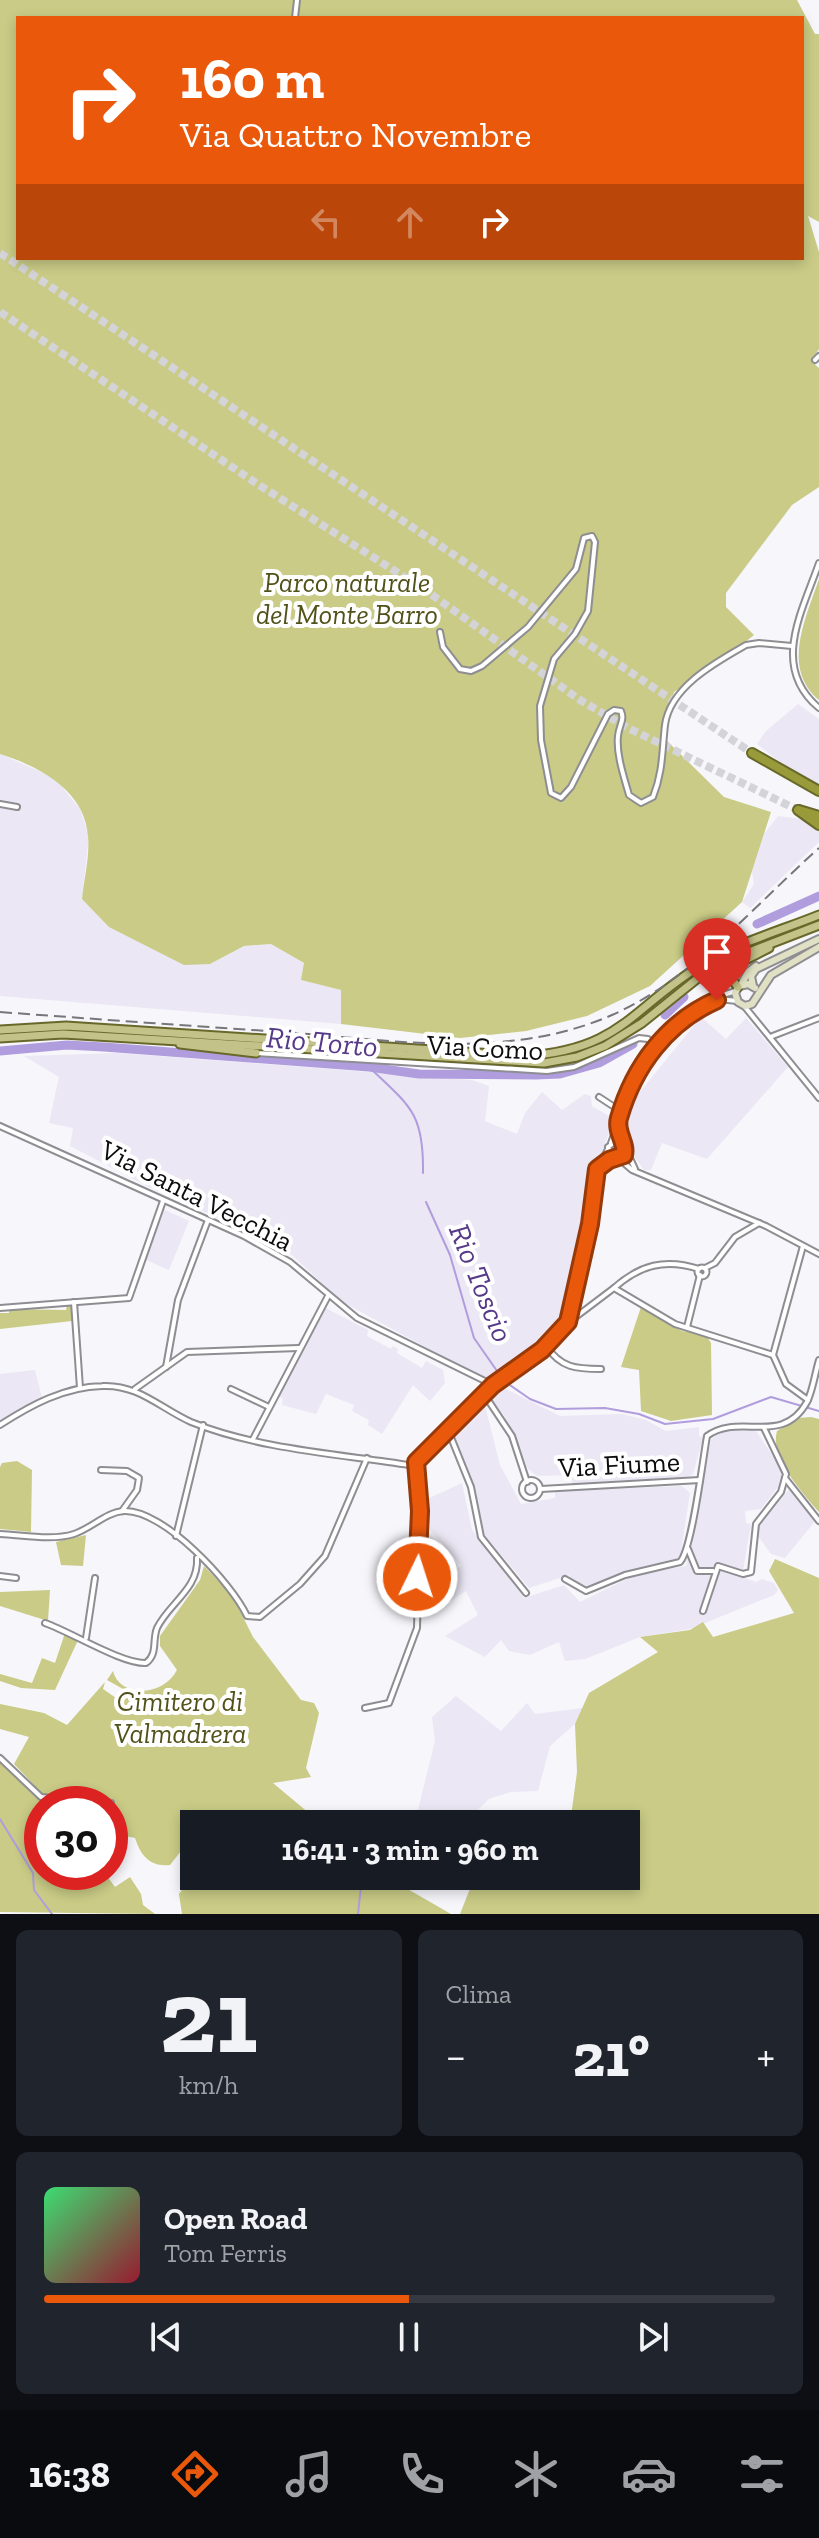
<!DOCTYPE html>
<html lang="it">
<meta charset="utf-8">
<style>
:root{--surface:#171b24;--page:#20242c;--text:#f1f3f6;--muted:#9ea1a6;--line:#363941;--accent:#ea580c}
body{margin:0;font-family:"Zilla Slab",serif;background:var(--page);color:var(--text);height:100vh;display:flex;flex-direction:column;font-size:30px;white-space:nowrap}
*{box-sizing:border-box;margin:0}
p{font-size:26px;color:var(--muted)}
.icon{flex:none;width:44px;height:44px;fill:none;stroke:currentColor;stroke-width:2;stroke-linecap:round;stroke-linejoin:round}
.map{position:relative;height:1914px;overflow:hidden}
.drawer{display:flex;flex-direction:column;gap:16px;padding:16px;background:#0d0f14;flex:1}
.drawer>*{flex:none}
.guide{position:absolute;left:16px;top:16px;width:788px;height:244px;border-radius:0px;box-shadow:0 4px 12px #0003;background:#ea580c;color:#fff;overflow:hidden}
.speed{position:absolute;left:24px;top:1786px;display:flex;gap:16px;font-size:40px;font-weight:700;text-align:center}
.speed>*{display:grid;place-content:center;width:104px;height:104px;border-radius:50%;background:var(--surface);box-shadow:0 4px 12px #0003;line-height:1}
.speed .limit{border:12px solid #d22;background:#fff;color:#111}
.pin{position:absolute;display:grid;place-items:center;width:68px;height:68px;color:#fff;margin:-82px -34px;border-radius:50% 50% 50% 0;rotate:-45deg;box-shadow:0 0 8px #0007}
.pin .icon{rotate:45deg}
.me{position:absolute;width:88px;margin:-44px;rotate:4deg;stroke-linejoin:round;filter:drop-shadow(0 0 6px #0008)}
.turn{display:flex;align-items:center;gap:28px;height:168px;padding:0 32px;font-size:36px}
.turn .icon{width:104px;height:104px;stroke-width:2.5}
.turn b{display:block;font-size:56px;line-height:68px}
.lanes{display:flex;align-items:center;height:76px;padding:0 32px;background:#0003;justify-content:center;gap:40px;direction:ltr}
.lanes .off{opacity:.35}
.big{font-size:60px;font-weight:800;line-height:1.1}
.drawer .widget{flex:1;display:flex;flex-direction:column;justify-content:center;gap:12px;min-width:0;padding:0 28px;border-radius:12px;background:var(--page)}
.drawer .dial{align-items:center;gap:0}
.dial b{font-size:104px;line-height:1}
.song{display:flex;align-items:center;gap:24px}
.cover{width:96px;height:96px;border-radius:12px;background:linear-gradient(135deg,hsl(140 70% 55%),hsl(350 70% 35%))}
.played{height:8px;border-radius:4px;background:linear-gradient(90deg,var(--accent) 50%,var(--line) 50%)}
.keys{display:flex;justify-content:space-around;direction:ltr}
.heat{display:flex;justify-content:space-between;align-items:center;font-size:44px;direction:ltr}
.drawer .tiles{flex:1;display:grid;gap:16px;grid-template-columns:1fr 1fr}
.widget:last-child{grid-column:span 2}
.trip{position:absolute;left:180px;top:1810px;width:460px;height:80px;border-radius:0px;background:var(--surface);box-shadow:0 4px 12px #0003;font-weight:800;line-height:80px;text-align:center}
.tab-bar{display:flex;height:128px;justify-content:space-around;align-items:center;background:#090b0e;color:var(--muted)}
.tab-bar .icon{width:56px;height:56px}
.tab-bar .active{color:var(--accent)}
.tab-bar b{font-size:36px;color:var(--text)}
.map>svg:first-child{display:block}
.built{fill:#ebe7f4}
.green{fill:#c9cb86;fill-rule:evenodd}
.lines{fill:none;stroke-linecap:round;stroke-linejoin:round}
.stream{stroke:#b09dde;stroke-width:2}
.river{stroke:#b09dde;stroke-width:9}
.highway-tunnel{stroke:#d4d3d7;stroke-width:8;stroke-dasharray:8 4;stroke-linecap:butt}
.street-casing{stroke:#8e8d92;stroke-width:8}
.secondary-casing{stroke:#8e8d92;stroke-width:10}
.primary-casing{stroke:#68682a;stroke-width:11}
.highway-casing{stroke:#68682a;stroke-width:12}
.street{stroke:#fff;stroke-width:4}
.secondary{stroke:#e0e1c4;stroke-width:6}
.primary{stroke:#c2c289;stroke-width:7}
.highway{stroke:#999a3a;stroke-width:8}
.rail{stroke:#77767a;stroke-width:2;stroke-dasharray:12 6;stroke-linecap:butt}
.route-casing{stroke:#983908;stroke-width:20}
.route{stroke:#ea580c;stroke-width:14}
.labels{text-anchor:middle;stroke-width:8;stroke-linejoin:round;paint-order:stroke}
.park-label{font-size:28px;font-style:italic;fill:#51511a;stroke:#fff}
.street-label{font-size:28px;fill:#0c0b0d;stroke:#fff}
.water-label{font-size:30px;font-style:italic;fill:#563a88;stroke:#fff}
</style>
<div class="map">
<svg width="819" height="1914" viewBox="0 0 819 1914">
<rect width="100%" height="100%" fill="#f7f6fb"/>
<g class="built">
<polygon points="798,704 819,719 819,784 781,763 757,744 766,731"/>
<polygon points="0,754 55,778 80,809 89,835 82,899 210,964 244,946 271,944 305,964 301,980 341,990 341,1024 0,996"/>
<polygon points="778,816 801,819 819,829 819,842 750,908 742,902 754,884 752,871 764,834"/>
<polygon points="701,1017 726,1039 746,1018 788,1067 707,1159 662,1143 651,1170 644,1170 631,1152 627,1130 630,1104"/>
<polygon points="118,1053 472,1080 489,1086 485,1121 517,1134 525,1113 542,1092 562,1110 585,1094 591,1096 592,1106 614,1119 588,1191 575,1266 559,1325 531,1353 493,1380 486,1380 341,1301 292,1255 267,1240 155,1190 70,1146 73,1128 49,1123 59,1077 24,1056"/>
<polygon points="163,1209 189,1221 169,1270 144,1259"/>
<polygon points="324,1307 368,1330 367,1336 391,1349 393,1346 398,1349 397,1353 422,1368 426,1361 443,1370 445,1383 430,1401 413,1385 382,1434 368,1425 369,1420 352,1411 354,1405 326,1394 316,1414 282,1405 283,1398 277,1396"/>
<polygon points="35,1370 42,1398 0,1420 0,1374"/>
<polygon points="500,1386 560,1416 622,1414 646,1420 666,1431 699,1427 699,1436 703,1438 693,1474 687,1478 573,1484 571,1475 537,1476 527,1468 504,1415 487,1395"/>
<polygon points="481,1401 484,1402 500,1465 521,1504 555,1498 555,1491 682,1486 690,1493 680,1558 645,1566 590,1589 575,1584 569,1575 529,1588 483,1533 474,1488 452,1432"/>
<polygon points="722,1430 756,1431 781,1468 781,1476 778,1487 761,1509 745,1511 746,1523 751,1524 743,1571 718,1564 716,1568 756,1582 762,1579 774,1583 778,1590 774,1595 690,1629 640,1637 585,1659 565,1661 559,1642 530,1655 509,1651 501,1640 485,1657 445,1636 478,1615 466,1591 439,1608 421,1597 420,1591 461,1566 424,1523 423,1501 462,1483 472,1530 524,1598 564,1585 580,1602 633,1576 686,1566 711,1440"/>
<polygon points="790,1488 816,1520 785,1558 771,1554 758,1536 758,1528"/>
<polygon points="456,1696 501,1731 527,1703 535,1714 583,1708 575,1724 550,1746 538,1791 511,1792 489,1799 463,1824 419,1824 416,1818 435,1741 432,1717"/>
</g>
<g class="green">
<path d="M0 0H797L815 34H819V222L808 216 819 252V349L811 361 819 368V487L792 505 726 593V607L754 635 707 672 674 692 663 737 724 797 771 812 742 902 650 986 587 1016 526 1031 460 1038 341 1024V990L301 980 304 963 271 944 244 946 210 964 184 965 109 927 82 899C84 879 90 856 88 836 85 790 38 766 0 754ZM18 18H802V258H18Z"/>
<path d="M819 579V700C781 668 806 618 819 579Z"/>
<polygon points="67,1305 71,1306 72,1321 0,1329 0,1313 9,1313 9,1309 66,1310"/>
<polygon points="641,1307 682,1331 706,1335 711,1343 712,1415 671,1421 641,1411 639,1370 621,1367"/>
<path d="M811 1417 819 1419V1512C803 1494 769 1456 777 1431L798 1418Z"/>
<polygon points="17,1461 32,1470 31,1532 0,1529 0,1467 2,1463"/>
<polygon points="86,1535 83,1566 61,1565 56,1542"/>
<polygon points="775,1559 819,1578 819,1914 460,1914 475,1876 626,1876 626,1824 570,1824 577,1772 575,1724 589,1693 658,1652 640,1637 690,1630 703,1622 713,1637 794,1613 769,1571"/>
<path d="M204 1566 232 1595 253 1637 301 1700 314 1703 319 1713 306 1768 311 1777 273 1783 322 1824H194V1852L181 1851 170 1865C150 1867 141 1856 135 1838L110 1833V1804H42V1872H104L115 1887 130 1877 141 1894 143 1905 155 1914 0 1912V1760L46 1802 68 1797 45 1796 30 1786 34 1785 14 1764 29 1737 0 1729V1704L44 1713 67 1725 105 1682 103 1689 116 1698 123 1689 107 1680 113 1671C119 1697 162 1698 177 1670L160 1646V1636L200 1580Z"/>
<polygon points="50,1590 48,1621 0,1606 0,1592"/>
<polygon points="65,1633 79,1638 55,1690 21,1688 0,1681 0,1674 32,1683 42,1658 55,1663"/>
<polygon points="194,1872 194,1876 385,1876 451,1914 182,1914 179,1894"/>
</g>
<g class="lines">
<g class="stream">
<path d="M369 1067C410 1106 424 1113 423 1173"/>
<polyline points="426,1202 450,1255 474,1338 504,1381 530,1399 556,1409 605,1408 639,1414 665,1424 713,1419 771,1397 819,1411"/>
<polyline points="0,1819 33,1873 34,1890 52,1914"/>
<polyline points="358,1914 362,1876"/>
</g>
<g class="river">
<polyline points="757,924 819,896"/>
<polyline points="665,1015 684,997"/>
<polyline points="0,1051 67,1045 104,1047 369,1067 419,1074 536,1075 560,1074 599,1063 633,1044"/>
</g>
<g class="highway-tunnel">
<polyline points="0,253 752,753"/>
<polyline points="0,312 259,485 425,590 580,700 628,728 798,810"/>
</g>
<defs>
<g id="street">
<polyline points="295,18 297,0"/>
<polyline points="815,360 819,356"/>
<path d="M819 563C802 612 770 667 819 708"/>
<path d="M440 632 443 647 460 669 471 671 482 666 528 627 576 569 584 538 592 536 595 542 588 611 575 634 554 659 540 706 541 740 551 793 561 798 571 787 608 714 614 710 621 711C625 720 619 725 618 736 616 754 624 777 629 795L641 803 653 797C663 772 662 751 665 725 670 687 716 662 746 645L759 643 792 646"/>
<polyline points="0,804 17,807"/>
<polyline points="719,999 737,1001"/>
<polyline points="745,1007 819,1098"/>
<polyline points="770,1037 819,1018"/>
<polyline points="256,1053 547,1071 574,1067 639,1038 648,1039 653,1047"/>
<polyline points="599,1097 622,1112"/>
<polyline points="619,1123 622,1142"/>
<polyline points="0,1126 244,1236 290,1262 357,1318 493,1385"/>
<path d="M611 1143C614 1137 614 1131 616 1125 632 1066 675 1006 736 991"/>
<polyline points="625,1152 620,1158 613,1158 608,1147 616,1141 623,1143 635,1169"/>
<polyline points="618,1158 632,1170 766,1226 819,1254"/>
<polyline points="599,1167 613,1158"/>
<circle cx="702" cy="1272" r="4.5"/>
<polyline points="705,1268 715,1263 735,1237 759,1223"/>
<path d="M614 1288C640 1265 665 1258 699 1269"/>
<polyline points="74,1302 80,1388"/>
<polyline points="0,1308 129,1298 163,1201"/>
<polyline points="569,1322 614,1288 675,1324 773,1355 786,1384 808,1400"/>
<polyline points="687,1327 700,1275"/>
<path d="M546 1346C561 1368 576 1369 601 1369"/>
<polyline points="773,1355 803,1246"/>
<polyline points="166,1367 178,1300 208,1220"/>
<polyline points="135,1389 187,1352 299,1348"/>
<polyline points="231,1389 269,1407"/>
<polyline points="484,1394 512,1436 527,1482"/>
<path d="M0 1425C31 1405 64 1387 102 1386 138 1384 160 1408 191 1422 258 1449 338 1454 409 1465L416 1462 493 1385 542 1350 568 1322 590 1224 595 1175 608 1149"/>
<polyline points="448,1430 471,1487 481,1537 526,1593"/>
<polyline points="253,1439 328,1296"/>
<polyline points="101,1470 127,1471 139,1478 137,1490 122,1511"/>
<polyline points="785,1478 819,1521"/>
<circle cx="531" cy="1489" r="9"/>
<polyline points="541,1489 700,1480"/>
<path d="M0 1534C23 1535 52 1541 74 1534 92 1528 106 1512 124 1511 163 1509 232 1583 247 1616L260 1617 300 1584 325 1556 367 1458"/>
<polyline points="176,1536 203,1425"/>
<polyline points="688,1549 697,1571 713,1571"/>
<polyline points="0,1576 16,1578"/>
<path d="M565 1579 586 1591 625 1575 680 1562C692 1550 703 1458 707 1436 739 1412 782 1447 807 1402 813 1390 815 1373 819 1360"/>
<polyline points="703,1611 718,1566 743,1574 751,1572 756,1524 781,1492 786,1474 764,1428"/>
<path d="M45 1623C73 1633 122 1664 146 1663 158 1654 152 1641 157 1628 169 1603 199 1589 197 1558"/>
<polyline points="86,1638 95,1578"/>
<polyline points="365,1708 389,1703 417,1628 420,1511 416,1462"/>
<polyline points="0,1758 41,1797 111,1803"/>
</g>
<g id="secondary">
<polyline points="741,985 748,972 756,966"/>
<polyline points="753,986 751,976 756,969 819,939"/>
<polyline points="755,988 748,984 739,986 735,993 738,1002 745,1006 752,1004 771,975 819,947"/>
</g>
<g id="primary">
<polyline points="738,987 730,977 732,967 769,948"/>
<path d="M0 1030 66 1026 525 1056C623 1050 632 1006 706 962 740 942 782 930 819 915"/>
<polyline points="0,1038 63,1034 544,1063 577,1057 605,1046 642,1023 713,966 819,925"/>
<polyline points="180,1044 256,1053"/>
</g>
<g id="highway">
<polyline points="752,753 819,791"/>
<polyline points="798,810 819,825"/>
<polyline points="799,810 819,816"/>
</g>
</defs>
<use href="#street" class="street-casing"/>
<use href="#secondary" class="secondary-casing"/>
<use href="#primary" class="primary-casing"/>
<use href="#highway" class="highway-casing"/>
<use href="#street" class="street"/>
<use href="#secondary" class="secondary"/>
<use href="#primary" class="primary"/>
<use href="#highway" class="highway"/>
<path class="rail" d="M0 1012C95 1019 189 1026 284 1032 394 1040 507 1061 612 1015 692 980 755 905 819 848"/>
</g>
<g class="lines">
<defs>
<path id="route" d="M417 1577 420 1511 416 1462 493 1385 542 1350 568 1322 590 1224 597 1169 609 1160 624 1155C627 1143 615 1132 619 1118 634 1066 667 1022 717 1000"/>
</defs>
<use href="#route" class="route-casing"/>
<use href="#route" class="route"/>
</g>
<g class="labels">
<g class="park-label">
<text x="347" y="592">Parco naturale<tspan x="347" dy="32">del Monte Barro</tspan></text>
<text x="180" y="1711">Cimitero di<tspan x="180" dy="32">Valmadrera</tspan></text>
</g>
<g class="street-label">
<text transform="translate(485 1047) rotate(3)" y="10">Via Como</text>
<text transform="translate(197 1195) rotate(27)" y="10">Via Santa Vecchia</text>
<text transform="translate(619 1464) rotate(-3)" y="10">Via Fiume</text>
</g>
<g class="water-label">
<text transform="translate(322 1042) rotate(5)" y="10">Rio Torto</text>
<text transform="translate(481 1283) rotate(68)" y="10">Rio Toscio</text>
</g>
</g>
</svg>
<div class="speed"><div class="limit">30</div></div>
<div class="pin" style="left:717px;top:1000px;background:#d93025"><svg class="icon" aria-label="arrive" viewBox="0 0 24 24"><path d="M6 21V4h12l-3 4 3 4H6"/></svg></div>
<svg class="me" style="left:417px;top:1577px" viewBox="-20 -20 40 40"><circle r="17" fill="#ea580c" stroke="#fff" stroke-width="3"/><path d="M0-11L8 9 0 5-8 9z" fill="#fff"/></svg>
<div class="trip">16:41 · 3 min · 960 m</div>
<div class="guide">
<div class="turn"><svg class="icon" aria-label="right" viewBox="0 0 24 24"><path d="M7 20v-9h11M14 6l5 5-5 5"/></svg><div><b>160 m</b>Via Quattro Novembre</div></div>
<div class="lanes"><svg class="icon off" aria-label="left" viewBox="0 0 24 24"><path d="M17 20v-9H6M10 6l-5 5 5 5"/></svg><svg class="icon off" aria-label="ahead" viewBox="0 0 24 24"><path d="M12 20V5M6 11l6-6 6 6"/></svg><svg class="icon" aria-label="right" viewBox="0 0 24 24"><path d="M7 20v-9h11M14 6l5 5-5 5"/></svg></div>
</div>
</div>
<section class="drawer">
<div class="tiles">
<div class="widget dial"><b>21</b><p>km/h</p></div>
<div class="widget"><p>Clima</p>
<div class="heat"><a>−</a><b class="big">21°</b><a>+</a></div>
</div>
<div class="widget">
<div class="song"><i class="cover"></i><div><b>Open Road</b><p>Tom Ferris</p></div></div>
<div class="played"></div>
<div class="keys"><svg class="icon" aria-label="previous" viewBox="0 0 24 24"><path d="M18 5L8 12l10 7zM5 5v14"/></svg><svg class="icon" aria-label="pause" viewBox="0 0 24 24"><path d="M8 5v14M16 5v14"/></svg><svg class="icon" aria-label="next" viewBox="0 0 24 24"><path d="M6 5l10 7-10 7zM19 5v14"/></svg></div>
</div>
</div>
</section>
<nav class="tab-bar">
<b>16:38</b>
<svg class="icon active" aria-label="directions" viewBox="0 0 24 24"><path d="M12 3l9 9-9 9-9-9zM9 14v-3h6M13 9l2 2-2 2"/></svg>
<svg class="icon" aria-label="music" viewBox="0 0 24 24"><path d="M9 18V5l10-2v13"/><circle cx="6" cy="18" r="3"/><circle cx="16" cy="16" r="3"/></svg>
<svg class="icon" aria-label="phone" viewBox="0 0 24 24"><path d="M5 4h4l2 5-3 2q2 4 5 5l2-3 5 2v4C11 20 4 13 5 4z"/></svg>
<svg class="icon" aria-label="climate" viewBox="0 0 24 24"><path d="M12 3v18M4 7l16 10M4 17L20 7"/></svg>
<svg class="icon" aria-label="car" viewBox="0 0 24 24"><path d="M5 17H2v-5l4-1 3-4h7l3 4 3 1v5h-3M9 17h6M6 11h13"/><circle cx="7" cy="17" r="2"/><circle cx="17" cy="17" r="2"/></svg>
<svg class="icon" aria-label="filters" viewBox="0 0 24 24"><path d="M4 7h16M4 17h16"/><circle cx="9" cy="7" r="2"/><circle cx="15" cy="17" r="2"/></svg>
</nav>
